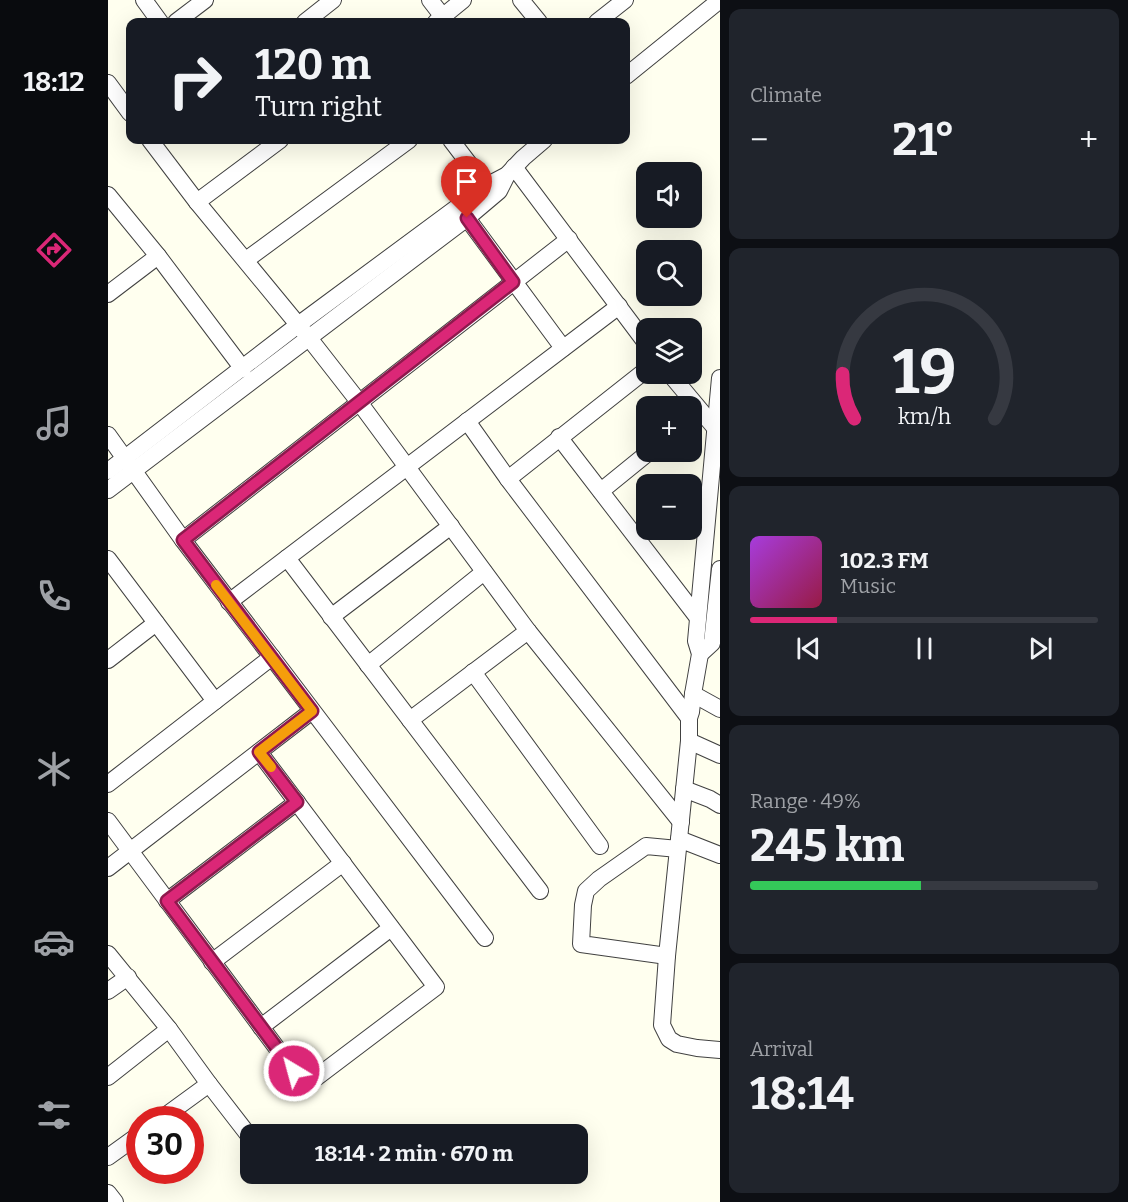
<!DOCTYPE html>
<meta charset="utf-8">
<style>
:root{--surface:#171b24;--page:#20242c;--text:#f1f3f6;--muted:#9ea1a6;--line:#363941;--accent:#db2777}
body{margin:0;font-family:Bitter,serif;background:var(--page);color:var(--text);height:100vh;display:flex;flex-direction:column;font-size:22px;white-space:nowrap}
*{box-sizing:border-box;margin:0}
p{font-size:20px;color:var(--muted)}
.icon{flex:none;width:33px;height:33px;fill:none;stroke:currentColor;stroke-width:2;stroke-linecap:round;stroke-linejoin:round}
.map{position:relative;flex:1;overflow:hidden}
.sheet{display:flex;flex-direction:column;gap:9px;padding:9px;background:#0d0f14;width:408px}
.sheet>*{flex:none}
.top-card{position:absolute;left:18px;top:18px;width:504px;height:126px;border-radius:12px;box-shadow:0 6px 24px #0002;background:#171b24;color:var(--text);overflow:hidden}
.buttons{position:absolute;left:528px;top:162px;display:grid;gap:12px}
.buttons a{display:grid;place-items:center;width:66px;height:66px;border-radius:12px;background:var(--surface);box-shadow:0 6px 24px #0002;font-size:30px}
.speed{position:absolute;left:18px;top:1106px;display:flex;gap:12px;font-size:30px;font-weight:700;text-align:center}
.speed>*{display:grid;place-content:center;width:78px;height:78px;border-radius:50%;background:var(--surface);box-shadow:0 6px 24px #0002;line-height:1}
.speed .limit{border:9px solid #d22;background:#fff;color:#111}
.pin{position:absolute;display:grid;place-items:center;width:51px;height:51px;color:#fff;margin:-62px -26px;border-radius:50% 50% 50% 0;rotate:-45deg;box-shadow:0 0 6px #0007}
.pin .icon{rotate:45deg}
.me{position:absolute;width:66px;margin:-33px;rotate:323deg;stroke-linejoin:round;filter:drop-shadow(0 0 4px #0008)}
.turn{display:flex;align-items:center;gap:21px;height:126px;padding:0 30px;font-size:27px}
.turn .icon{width:78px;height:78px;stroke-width:2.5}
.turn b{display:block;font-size:42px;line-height:51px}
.big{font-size:45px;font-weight:700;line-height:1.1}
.sheet .widget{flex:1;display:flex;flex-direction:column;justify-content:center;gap:9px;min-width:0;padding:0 21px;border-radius:12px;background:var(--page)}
.sheet .dial{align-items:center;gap:0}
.dial svg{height:156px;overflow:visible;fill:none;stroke:var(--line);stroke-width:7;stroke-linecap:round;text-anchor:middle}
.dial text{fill:var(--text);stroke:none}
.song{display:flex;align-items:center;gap:18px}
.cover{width:72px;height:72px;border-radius:9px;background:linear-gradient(135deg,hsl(280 70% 55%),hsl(340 70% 35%))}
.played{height:6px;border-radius:3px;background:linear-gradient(90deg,var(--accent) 25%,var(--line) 25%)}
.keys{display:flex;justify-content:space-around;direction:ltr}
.heat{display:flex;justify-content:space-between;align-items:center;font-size:33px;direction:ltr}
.charge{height:9px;border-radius:4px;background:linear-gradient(90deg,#34c759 49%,var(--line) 0)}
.trip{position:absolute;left:132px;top:1124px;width:348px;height:60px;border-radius:12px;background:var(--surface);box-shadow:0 6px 24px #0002;font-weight:700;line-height:60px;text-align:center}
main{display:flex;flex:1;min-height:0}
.tab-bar{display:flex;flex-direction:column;width:108px;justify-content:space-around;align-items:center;background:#090b0e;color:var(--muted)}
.tab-bar .icon{width:42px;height:42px}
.tab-bar .selected{color:var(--accent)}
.tab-bar b{font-size:27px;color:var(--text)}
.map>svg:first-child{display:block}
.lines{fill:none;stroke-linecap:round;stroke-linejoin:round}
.minor-casing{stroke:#414141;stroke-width:18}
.minor{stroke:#fff;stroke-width:16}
.route-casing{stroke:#8e194d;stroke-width:15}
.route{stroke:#db2777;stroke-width:10}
.slow{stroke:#f59e0b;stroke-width:10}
</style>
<main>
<nav class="tab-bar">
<b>18:12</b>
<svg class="icon selected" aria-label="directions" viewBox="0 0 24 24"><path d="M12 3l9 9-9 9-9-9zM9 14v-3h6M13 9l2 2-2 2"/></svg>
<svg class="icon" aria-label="music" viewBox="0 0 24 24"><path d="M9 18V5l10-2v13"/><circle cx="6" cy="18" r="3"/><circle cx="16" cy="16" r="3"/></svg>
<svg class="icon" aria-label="phone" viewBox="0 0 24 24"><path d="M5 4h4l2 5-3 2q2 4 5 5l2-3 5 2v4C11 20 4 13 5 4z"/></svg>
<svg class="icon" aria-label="climate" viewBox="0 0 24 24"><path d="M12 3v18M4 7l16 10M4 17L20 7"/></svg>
<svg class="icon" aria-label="car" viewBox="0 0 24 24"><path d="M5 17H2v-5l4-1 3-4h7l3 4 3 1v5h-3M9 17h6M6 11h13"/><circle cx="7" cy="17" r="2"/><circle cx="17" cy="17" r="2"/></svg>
<svg class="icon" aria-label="filters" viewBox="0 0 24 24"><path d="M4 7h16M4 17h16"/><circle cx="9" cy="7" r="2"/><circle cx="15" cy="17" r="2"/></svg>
</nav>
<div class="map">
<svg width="612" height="1202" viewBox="0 0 612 1202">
<rect width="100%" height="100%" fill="#ffffef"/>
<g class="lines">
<defs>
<g id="minor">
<polyline points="36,0 52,22"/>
<polyline points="322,0 339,22"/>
<polyline points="413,0 431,22"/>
<polyline points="68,22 97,0"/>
<polyline points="197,22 225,0"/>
<polyline points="328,22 355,0"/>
<polyline points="489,22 517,0"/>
<polyline points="518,76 612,0"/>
<polyline points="0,83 22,113"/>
<polyline points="42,140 89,202 201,338 251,402 420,631 573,822"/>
<polyline points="343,140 378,186"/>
<polyline points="406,167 538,343"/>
<polyline points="0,195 50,256 135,369"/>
<polyline points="89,202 172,140"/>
<polyline points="359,218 455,348"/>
<polyline points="138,260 301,140"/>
<polyline points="0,294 50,256"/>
<polyline points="562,374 608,429"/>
<polyline points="359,421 400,479 581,718"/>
<polyline points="0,435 75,540 377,938"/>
<polyline points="451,437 590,618"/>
<polyline points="0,471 190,325 378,186 399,175 415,158 436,140"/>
<polyline points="400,479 538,370"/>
<polyline points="0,490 359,218 391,191 399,175"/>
<polyline points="493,491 541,452"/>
<polyline points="75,540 461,239"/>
<polyline points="179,558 432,891"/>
<polyline points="0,559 107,701"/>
<polyline points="121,602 511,306"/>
<polyline points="223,617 343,526"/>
<polyline points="592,654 604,643 612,569"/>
<polyline points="0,660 48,623"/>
<polyline points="260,665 376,572"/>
<polyline points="365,672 492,846"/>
<polyline points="585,694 612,709"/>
<polyline points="302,720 420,631"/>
<polyline points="581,741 612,755"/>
<polyline points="0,784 164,657"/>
<polyline points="576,789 602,799 612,805"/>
<polyline points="0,821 197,1086 328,987 151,752"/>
<polyline points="571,839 581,741 581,718 583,712 585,694 592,654 588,641 612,378"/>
<polyline points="570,849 538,846 491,879 478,891 475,905 473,944 559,956 571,839 612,855"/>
<polyline points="0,868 204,711"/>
<polyline points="59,901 189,802"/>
<polyline points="0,954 61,1029 101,1084 53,1119"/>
<polyline points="559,956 554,1025 561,1039 569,1044 589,1048 612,1050"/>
<polyline points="104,962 235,863"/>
<polyline points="0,991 20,977"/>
<polyline points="153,1027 283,928"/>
<polyline points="0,1077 61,1029"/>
<polyline points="101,1084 142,1137"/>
<polyline points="0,1157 32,1134"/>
<polyline points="0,1193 7,1202"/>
</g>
</defs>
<use href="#minor" class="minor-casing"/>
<use href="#minor" class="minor"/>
</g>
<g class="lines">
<defs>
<polyline id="route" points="186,1071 59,901 189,802 151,752 204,711 75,540 405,282 359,218"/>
</defs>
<use href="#route" class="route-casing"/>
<use href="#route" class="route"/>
<polyline class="slow" points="108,585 204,711 151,752 163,767"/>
</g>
</svg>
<div class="buttons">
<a><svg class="icon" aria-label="sound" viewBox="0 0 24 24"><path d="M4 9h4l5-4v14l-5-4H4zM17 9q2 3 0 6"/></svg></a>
<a><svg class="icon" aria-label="search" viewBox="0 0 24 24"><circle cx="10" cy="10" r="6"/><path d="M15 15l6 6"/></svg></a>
<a><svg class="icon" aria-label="layers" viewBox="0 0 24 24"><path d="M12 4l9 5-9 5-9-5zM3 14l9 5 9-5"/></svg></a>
<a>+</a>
<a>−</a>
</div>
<div class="speed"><div class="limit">30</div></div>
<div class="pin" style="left:359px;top:218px;background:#d93025"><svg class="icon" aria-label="arrive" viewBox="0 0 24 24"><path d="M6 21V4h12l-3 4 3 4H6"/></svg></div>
<svg class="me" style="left:186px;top:1071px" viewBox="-20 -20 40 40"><circle r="17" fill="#db2777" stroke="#fff" stroke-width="3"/><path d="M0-11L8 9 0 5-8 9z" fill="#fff"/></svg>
<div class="trip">18:14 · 2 min · 670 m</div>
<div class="top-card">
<div class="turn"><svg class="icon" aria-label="right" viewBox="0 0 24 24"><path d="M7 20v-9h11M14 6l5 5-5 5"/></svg><div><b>120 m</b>Turn right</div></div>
</div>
</div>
<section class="sheet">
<div class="widget"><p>Climate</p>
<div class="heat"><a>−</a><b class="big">21°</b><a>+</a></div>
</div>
<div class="widget dial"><svg viewBox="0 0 100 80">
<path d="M14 69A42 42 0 1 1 86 69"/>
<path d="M14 69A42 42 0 0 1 8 46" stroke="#db2777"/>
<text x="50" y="56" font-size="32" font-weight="700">19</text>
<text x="50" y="72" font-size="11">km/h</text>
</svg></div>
<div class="widget">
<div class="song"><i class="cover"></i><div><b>102.3 FM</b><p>Music</p></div></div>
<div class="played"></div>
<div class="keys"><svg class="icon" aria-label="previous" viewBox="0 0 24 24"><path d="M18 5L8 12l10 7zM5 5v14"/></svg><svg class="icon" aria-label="pause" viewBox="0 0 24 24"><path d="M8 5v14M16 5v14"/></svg><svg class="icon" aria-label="next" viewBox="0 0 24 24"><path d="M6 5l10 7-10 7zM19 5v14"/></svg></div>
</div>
<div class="widget"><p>Range · 49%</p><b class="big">245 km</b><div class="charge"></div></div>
<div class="widget"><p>Arrival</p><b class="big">18:14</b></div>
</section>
</main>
